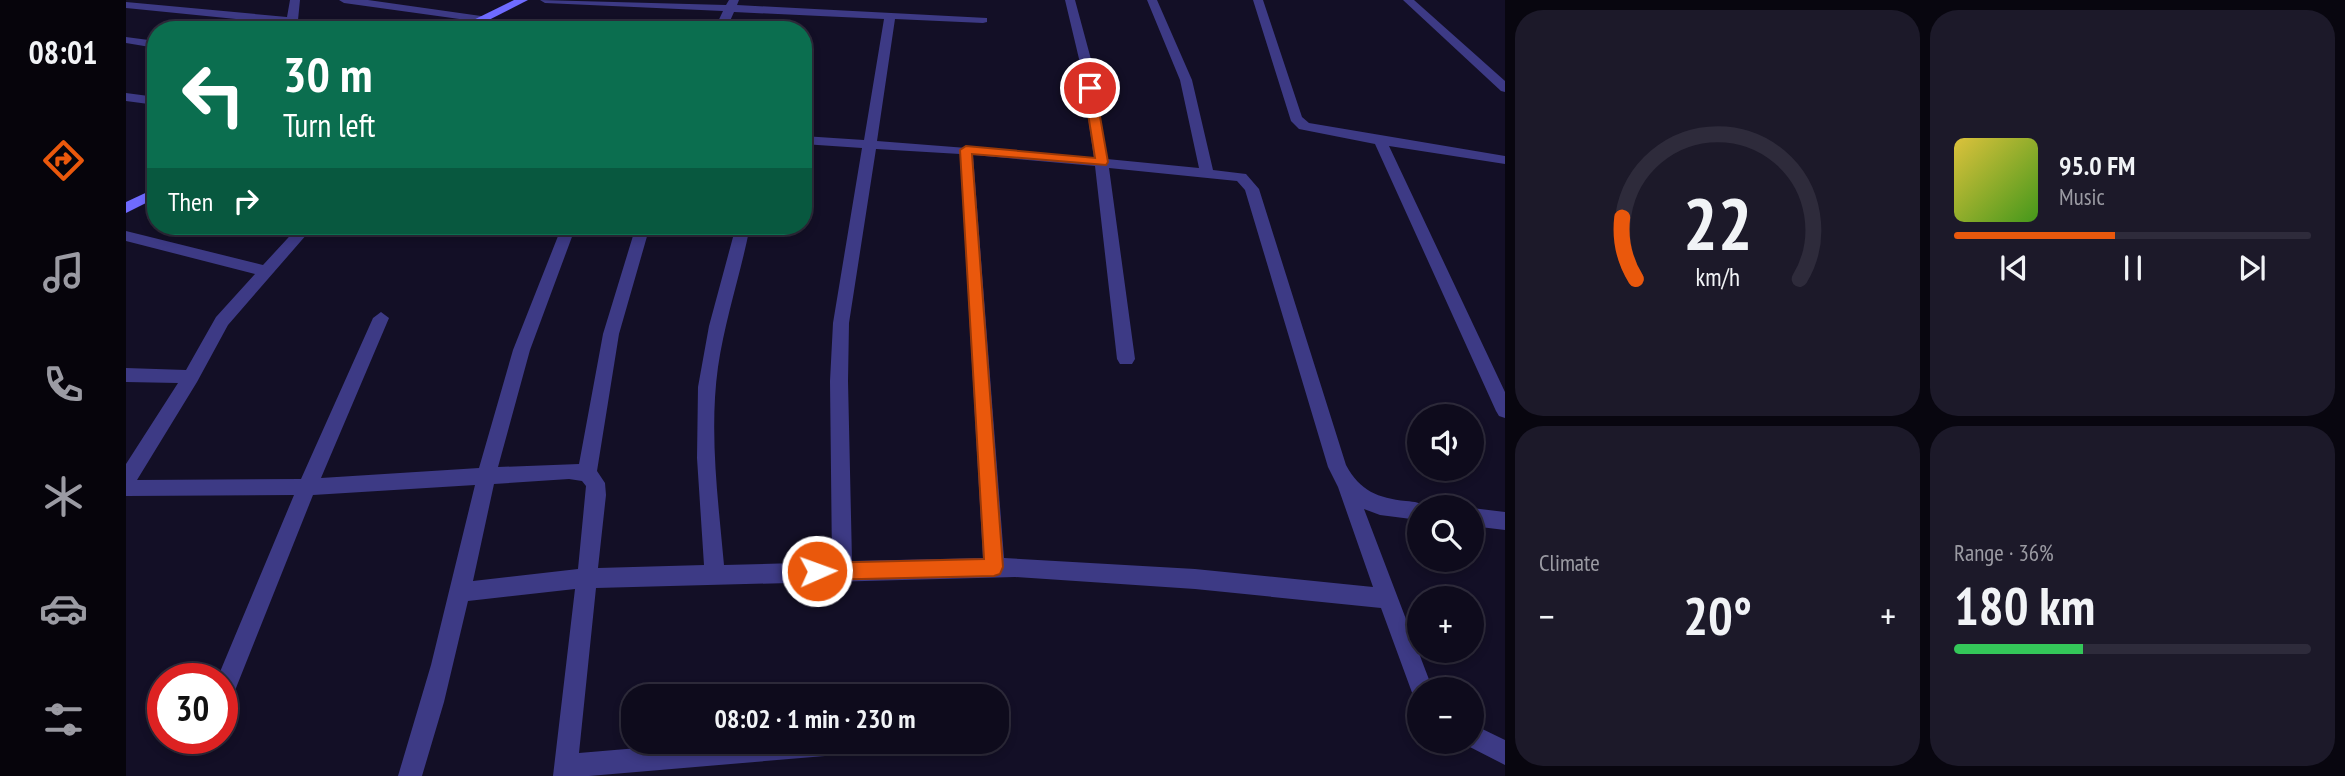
<!DOCTYPE html>
<meta charset="utf-8">
<style>
:root{--surface:#0e0b1c;--page:#1c1929;--text:#f1f3f6;--muted:#9b9ba3;--line:#2e2b3b;--accent:#ea580c}
body{margin:0;font-family:"PT Sans Narrow",sans-serif;background:var(--page);color:var(--text);height:100vh;display:flex;flex-direction:column;font-size:26px;white-space:nowrap}
*{box-sizing:border-box;margin:0}
p{font-size:23px;color:var(--muted)}
.icon{flex:none;width:38px;height:38px;fill:none;stroke:currentColor;stroke-width:2;stroke-linecap:round;stroke-linejoin:round}
.map{position:relative;flex:1;overflow:hidden}
.sheet{display:flex;flex-direction:column;gap:10px;padding:10px;background:#08060f;width:840px}
.sheet>*{flex:none}
.guide{position:absolute;left:21px;top:21px;width:665px;height:214px;border-radius:28px;box-shadow:0 4px 10px #0003,0 0 0 2px var(--line);background:#0b6e4f;color:#fff;overflow:hidden}
.tools{position:absolute;left:1281px;top:404px;display:grid;gap:14px}
.tools a{display:grid;place-items:center;width:77px;height:77px;border-radius:50%;background:var(--surface);box-shadow:0 4px 10px #0003,0 0 0 2px var(--line);font-size:35px}
.speed{position:absolute;left:21px;top:663px;display:flex;gap:14px;font-size:35px;font-weight:700;text-align:center}
.speed>*{display:grid;place-content:center;width:91px;height:91px;border-radius:50%;background:var(--surface);box-shadow:0 4px 10px #0003,0 0 0 2px var(--line);line-height:1}
.speed .limit{border:10px solid #d22;background:#fff;color:#111}
.pin{position:absolute;display:grid;place-items:center;width:60px;height:60px;color:#fff;margin:-30px;border:4px solid #fff;border-radius:50%;box-shadow:0 2px 7px #0007}
.me{position:absolute;width:77px;margin:-38px;rotate:88deg;stroke-linejoin:round;filter:drop-shadow(0 0 5px #0008)}
.turn{display:flex;align-items:center;gap:24px;height:147px;padding:0 21px;font-size:32px}
.turn .icon{width:91px;height:91px;stroke-width:2.5}
.turn b{display:block;font-size:49px;line-height:60px}
.then{display:flex;align-items:center;height:66px;padding:0 21px;background:#0003;gap:14px;font-size:26px}
.big{font-size:52px;font-weight:700;line-height:1.1}
.sheet .widget{flex:1;display:flex;flex-direction:column;justify-content:center;gap:10px;min-width:0;padding:0 24px;border-radius:28px;background:var(--page)}
.sheet .dial{align-items:center;gap:0}
.dial svg{height:182px;overflow:visible;fill:none;stroke:var(--line);stroke-width:7;stroke-linecap:round;text-anchor:middle}
.dial text{fill:var(--text);stroke:none}
.song{display:flex;align-items:center;gap:21px}
.cover{width:84px;height:84px;border-radius:10px;background:linear-gradient(135deg,hsl(50 70% 55%),hsl(100 70% 35%))}
.played{height:7px;border-radius:4px;background:linear-gradient(90deg,var(--accent) 45%,var(--line) 45%)}
.keys{display:flex;justify-content:space-around;direction:ltr}
.heat{display:flex;justify-content:space-between;align-items:center;font-size:38px;direction:ltr}
.charge{height:10px;border-radius:5px;background:linear-gradient(90deg,#34c759 36%,var(--line) 0)}
.sheet .tiles{flex:1;display:grid;gap:10px;grid-template-columns:repeat(2,1fr)}
.trip{position:absolute;left:495px;top:684px;width:388px;height:70px;border-radius:28px;background:var(--surface);box-shadow:0 4px 10px #0003,0 0 0 2px var(--line);font-weight:700;line-height:70px;text-align:center}
main{display:flex;flex:1;min-height:0}
.menu{display:flex;flex-direction:column;width:126px;justify-content:space-around;align-items:center;background:#06040b;color:var(--muted)}
.menu .icon{width:49px;height:49px}
.menu .selected{color:var(--accent)}
.menu b{font-size:32px;color:var(--text)}
.map>svg:first-child{display:block}
.lines{fill:none;stroke-linecap:round;stroke-linejoin:round}
.street{fill:#3d3a85;fill-rule:evenodd}
.secondary{fill:#6f6bff;fill-rule:evenodd}
.route{fill:#ea580c;stroke:#983908;stroke-width:2}
</style>
<main>
<nav class="menu">
<b>08:01</b>
<svg class="icon selected" aria-label="directions" viewBox="0 0 24 24"><path d="M12 3l9 9-9 9-9-9zM9 14v-3h6M13 9l2 2-2 2"/></svg>
<svg class="icon" aria-label="music" viewBox="0 0 24 24"><path d="M9 18V5l10-2v13"/><circle cx="6" cy="18" r="3"/><circle cx="16" cy="16" r="3"/></svg>
<svg class="icon" aria-label="phone" viewBox="0 0 24 24"><path d="M5 4h4l2 5-3 2q2 4 5 5l2-3 5 2v4C11 20 4 13 5 4z"/></svg>
<svg class="icon" aria-label="climate" viewBox="0 0 24 24"><path d="M12 3v18M4 7l16 10M4 17L20 7"/></svg>
<svg class="icon" aria-label="car" viewBox="0 0 24 24"><path d="M5 17H2v-5l4-1 3-4h7l3 4 3 1v5h-3M9 17h6M6 11h13"/><circle cx="7" cy="17" r="2"/><circle cx="17" cy="17" r="2"/></svg>
<svg class="icon" aria-label="filters" viewBox="0 0 24 24"><path d="M4 7h16M4 17h16"/><circle cx="9" cy="7" r="2"/><circle cx="15" cy="17" r="2"/></svg>
</nav>
<div class="map">
<svg width="1379" height="776" viewBox="0 0 1379 776">
<rect width="100%" height="100%" fill="#130f26"/>
<g class="lines">
<g class="street">
<polygon points="164,0 174,0 171,30 159,30 160,24 0,8 0,2 161,17"/>
<polygon points="213,0 242,0 355,16 361,19 355,22 218,3"/>
<path d="M414 0 600 5 603 0H613L611 5 861 18V22L857 23 769 19 751 141 968 158 954 63 939 0H949L966 63 981 159 1073 168 1054 80 1021 0H1031L1066 80 1087 170 1120 174 1133 189 1220 465C1234 491 1252 498 1280 501 1289 502 1295 502 1301 508H1293V520L1254 515 1238 509 1307 690H1293V700L1288 698 1255 608 1069 589 889 577 470 588 453 753 583 742H735L731 750 723 754 463 776H427L449 589 342 601 318 702 296 776H272L305 665 349 485 187 495 104 703 96 706V679H91L168 495 0 496V464L52 383 0 382V368L60 370 90 317 129 274 0 241V231L137 265 173 226H188L102 325 71 382 11 480 175 479 247 318 255 312 263 318 195 478 353 468 387 350 436 226H450L404 350 372 467 453 464 477 334 510 226H524L493 334 471 471 479 483 480 495 472 568 578 565 571 458 572 387 583 326 610 226H624C615 273 599 319 592 367 583 432 592 499 598 565L706 562 704 381 707 323 736 148 677 144V136L738 140 758 19 608 12 600 30H588L597 11 419 3ZM750 149 834 154 857 558 726 561 722 381 723 323ZM847 155 969 166 991 359 994 364H1006L1009 359 983 168 1111 181 1119 190 1202 467 1212 487 1247 587 1069 569 878 558ZM443 479 456 481 460 486 452 569 347 581 368 484Z"/>
<polygon points="1127,0 1137,0 1176,117 1183,123 1379,156 1379,164 1263,146 1379,392 1379,418 1373,416 1370,411 1249,144 1173,129 1165,121"/>
<polygon points="1277,0 1288,0 1379,81 1379,92 1375,91"/>
<polygon points="0,37 30,41 30,48 0,43"/>
<polygon points="0,93 30,97 30,105 0,101"/>
<polygon points="1346,508 1379,512 1379,530 1346,526"/>
<polygon points="1346,724 1379,740 1379,765 1338,744 1337,742 1346,742"/>
</g>
<g class="secondary">
<polygon points="388,0 402,0 343,30 327,30"/>
<polygon points="30,188 30,198 0,213 0,202"/>
</g>
</g>
<polygon class="route" points="964,85 969,88 982,162 980,165 846,154 877,567 874,574 868,576 691,580 684,578 682,571 684,565 691,563 858,559 834,150 840,146 969,158 958,88"/>
</svg>
<div class="tools">
<a><svg class="icon" aria-label="sound" viewBox="0 0 24 24"><path d="M4 9h4l5-4v14l-5-4H4zM17 9q2 3 0 6"/></svg></a>
<a><svg class="icon" aria-label="search" viewBox="0 0 24 24"><circle cx="10" cy="10" r="6"/><path d="M15 15l6 6"/></svg></a>
<a>+</a>
<a>−</a>
</div>
<div class="speed"><div class="limit">30</div></div>
<div class="pin" style="left:964px;top:88px;background:#d93025"><svg class="icon" aria-label="arrive" viewBox="0 0 24 24"><path d="M6 21V4h12l-3 4 3 4H6"/></svg></div>
<svg class="me" style="left:691px;top:571px" viewBox="-20 -20 40 40"><circle r="17" fill="#ea580c" stroke="#fff" stroke-width="3"/><path d="M0-11L8 9 0 5-8 9z" fill="#fff"/></svg>
<div class="trip">08:02 · 1 min · 230 m</div>
<div class="guide">
<div class="turn"><svg class="icon" aria-label="left" viewBox="0 0 24 24"><path d="M17 20v-9H6M10 6l-5 5 5 5"/></svg><div><b>30 m</b>Turn left</div></div>
<div class="then">Then<svg class="icon" aria-label="right" viewBox="0 0 24 24"><path d="M7 20v-9h11M14 6l5 5-5 5"/></svg></div>
</div>
</div>
<section class="sheet">
<div class="tiles">
<div class="widget dial"><svg viewBox="0 0 100 80">
<path d="M14 69A42 42 0 1 1 86 69"/>
<path d="M14 69A42 42 0 0 1 8 42" stroke="#ea580c"/>
<text x="50" y="56" font-size="32" font-weight="700">22</text>
<text x="50" y="72" font-size="11">km/h</text>
</svg></div>
<div class="widget">
<div class="song"><i class="cover"></i><div><b>95.0 FM</b><p>Music</p></div></div>
<div class="played"></div>
<div class="keys"><svg class="icon" aria-label="previous" viewBox="0 0 24 24"><path d="M18 5L8 12l10 7zM5 5v14"/></svg><svg class="icon" aria-label="pause" viewBox="0 0 24 24"><path d="M8 5v14M16 5v14"/></svg><svg class="icon" aria-label="next" viewBox="0 0 24 24"><path d="M6 5l10 7-10 7zM19 5v14"/></svg></div>
</div>
<div class="widget"><p>Climate</p>
<div class="heat"><a>−</a><b class="big">20°</b><a>+</a></div>
</div>
<div class="widget"><p>Range · 36%</p><b class="big">180 km</b><div class="charge"></div></div>
</div>
</section>
</main>
